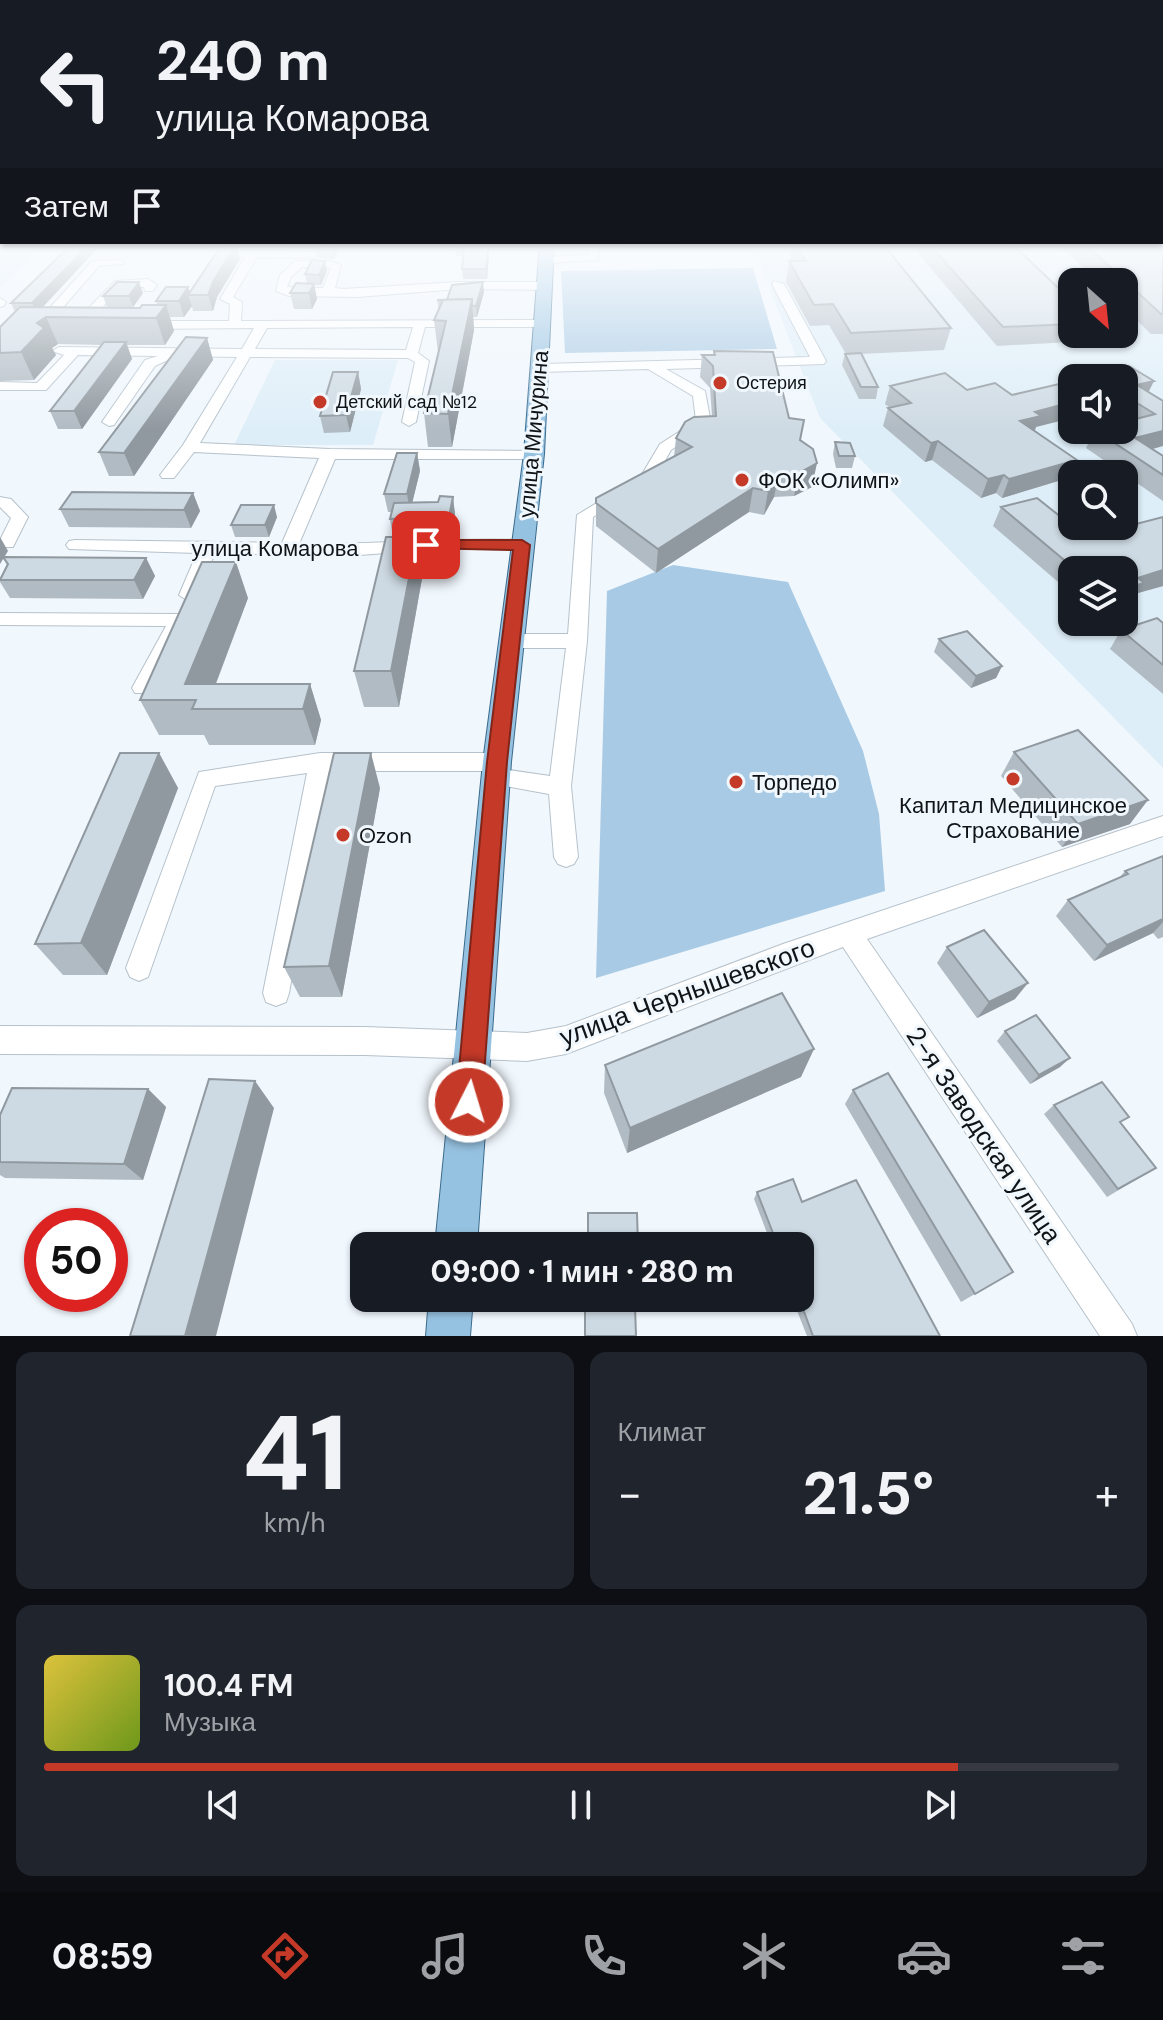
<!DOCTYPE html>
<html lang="ru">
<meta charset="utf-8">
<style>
:root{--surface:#171b24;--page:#20242c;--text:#f1f3f6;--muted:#9ea1a6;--line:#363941;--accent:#c53928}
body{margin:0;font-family:"DM Sans",sans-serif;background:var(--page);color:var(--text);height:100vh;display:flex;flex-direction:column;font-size:30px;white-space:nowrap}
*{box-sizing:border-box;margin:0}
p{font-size:26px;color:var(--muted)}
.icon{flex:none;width:44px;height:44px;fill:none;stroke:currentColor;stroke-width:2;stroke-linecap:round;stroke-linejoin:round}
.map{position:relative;height:1336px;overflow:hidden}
.panel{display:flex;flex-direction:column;gap:16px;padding:16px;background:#0d0f14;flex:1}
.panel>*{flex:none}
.banner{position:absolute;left:0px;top:0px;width:1164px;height:244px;box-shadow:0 2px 6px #0004;background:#171b24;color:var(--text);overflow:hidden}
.needle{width:52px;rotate:153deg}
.buttons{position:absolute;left:1058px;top:268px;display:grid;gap:16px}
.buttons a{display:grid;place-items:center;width:80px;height:80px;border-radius:16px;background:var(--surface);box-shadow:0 2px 6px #0004;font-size:40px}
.speed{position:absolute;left:24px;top:1208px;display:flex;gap:16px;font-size:40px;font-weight:700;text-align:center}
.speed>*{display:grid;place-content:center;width:104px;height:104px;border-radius:50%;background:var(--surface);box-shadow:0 2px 6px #0004;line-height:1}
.speed .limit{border:12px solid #d22;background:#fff;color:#111}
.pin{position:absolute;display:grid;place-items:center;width:68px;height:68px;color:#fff;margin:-34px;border-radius:16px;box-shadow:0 4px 12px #0006}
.me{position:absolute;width:88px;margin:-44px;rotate:5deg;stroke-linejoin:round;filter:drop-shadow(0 0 6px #0008)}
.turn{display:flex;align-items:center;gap:28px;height:168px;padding:0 24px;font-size:36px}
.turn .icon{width:104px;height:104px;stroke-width:2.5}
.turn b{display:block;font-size:56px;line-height:68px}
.then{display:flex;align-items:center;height:76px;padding:0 24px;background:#0003;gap:16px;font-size:30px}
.big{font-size:60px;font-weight:800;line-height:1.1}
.panel .card{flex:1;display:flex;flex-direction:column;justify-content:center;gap:12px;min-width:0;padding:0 28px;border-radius:16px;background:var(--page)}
.panel .dial{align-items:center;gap:0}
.dial b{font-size:104px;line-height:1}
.song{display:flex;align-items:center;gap:24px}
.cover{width:96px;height:96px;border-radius:12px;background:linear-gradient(135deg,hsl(50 70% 55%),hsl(80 70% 35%))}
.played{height:8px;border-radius:4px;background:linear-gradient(90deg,var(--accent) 85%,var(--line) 85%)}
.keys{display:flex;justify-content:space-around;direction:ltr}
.heat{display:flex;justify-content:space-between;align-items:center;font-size:44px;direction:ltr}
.panel .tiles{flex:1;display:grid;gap:16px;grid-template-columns:1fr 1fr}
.card:last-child{grid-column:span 2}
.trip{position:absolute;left:350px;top:1232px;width:464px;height:80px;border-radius:16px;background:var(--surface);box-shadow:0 2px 6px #0004;font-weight:800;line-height:80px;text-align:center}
.tabs{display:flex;height:128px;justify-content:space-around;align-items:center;background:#090b0e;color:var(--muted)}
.tabs .icon{width:56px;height:56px}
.tabs .current{color:var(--accent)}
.tabs b{font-size:36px;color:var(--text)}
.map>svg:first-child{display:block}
.built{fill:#deeef8;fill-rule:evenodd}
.green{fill:#a8cae4}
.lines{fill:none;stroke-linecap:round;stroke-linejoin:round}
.minor-casing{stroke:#b6c2cb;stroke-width:2}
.major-casing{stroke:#3a6b8d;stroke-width:2}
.minor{fill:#fff;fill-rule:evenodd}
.major{fill:#96c2e1;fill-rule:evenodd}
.wall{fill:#b1bbc3;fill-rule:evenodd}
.shaded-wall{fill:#90999f}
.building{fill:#cedae3;stroke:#90999f;stroke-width:2}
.route{fill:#c53928;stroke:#80251a;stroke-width:2}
.poi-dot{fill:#c53928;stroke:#f0f7fd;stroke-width:3}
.labels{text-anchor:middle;stroke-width:6;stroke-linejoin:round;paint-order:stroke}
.far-poi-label{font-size:18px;fill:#101417;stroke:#f0f7fd;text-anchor:start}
.street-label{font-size:22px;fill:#101417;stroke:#f0f7fd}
.poi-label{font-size:22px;fill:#101417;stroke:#f0f7fd;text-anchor:start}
.near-street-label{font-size:26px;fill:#101417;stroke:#f0f7fd}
</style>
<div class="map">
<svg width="1163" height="1336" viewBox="0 0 1163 1336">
<rect width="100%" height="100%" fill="#f0f7fd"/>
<g class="built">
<polygon points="15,243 46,243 0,288 0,245"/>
<path d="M752 243H1163V768L820 418ZM1072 282H1124V334H1072ZM1072 378H1124V430H1072ZM1072 474H1124V526H1072ZM1072 570H1124V622H1072Z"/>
<polygon points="275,360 398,360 373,445 234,445"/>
</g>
<g class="green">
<polygon points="753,268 777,349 565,353 561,271"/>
<polygon points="673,565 788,582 863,751 879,814 885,891 596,978 607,591"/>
</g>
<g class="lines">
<defs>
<g id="minor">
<path d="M226 243H237L235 247 240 250 312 252 318 255 312 258 257 257 233 297 242 302 241 321 546 320V326L542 327H425L418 353 429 361 416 422 409 426 402 422 415 362 408 358 250 357 200 443 329 449 539 451V457L534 459H335L299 544C374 545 447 537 522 540L528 541 531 545 528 549 453 548 346 556 215 553 197 595 188 601 179 595 197 553 69 549 66 545 69 541 75 540 282 543 319 458 194 452 174 478H162L160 475 183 445 237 357 177 356 155 366 114 425 109 426 102 422 145 360 158 356 78 355 46 390H0V382L37 383 64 355 52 351 59 347 242 349 254 328 146 329 140 325 146 321H229L230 304 220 299 245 257 233 255 224 249ZM413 327 406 350 255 349 267 328Z"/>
<polygon points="588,243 598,243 598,260 547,263 541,260 547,257 588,255"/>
<polygon points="453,245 547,244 553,247 547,250 449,250 447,248"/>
<polygon points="123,260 123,264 99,266 45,328 37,328 37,322 92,261"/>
<path d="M295 261H331L341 265 335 288 343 289 458 282H546L552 286 546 290 458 289 358 297 289 296 276 291 280 275ZM302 267 331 268 323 288 287 287 291 277Z"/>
<polygon points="148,279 157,285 153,291 145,291 144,287 122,287 82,328 72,325 115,281"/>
<polygon points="774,281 784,284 826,361 824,364 666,369 705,391 711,423 671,450 653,482 593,517 587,641 571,786 578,857 574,864 566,867 558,864 554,857 549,794 488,783 485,777 488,771 329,771 289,993 286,1002 276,1006 266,1002 263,993 307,773 215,786 148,977 139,981 130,977 126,968 199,772 320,753 497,753 505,756 508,762 502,769 550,776 566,648 511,648 501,641 511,634 568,634 577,515 641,476 660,444 696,421 693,396 648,369 540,372 533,368 540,364 810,357 772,284"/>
<polygon points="0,298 6,302 4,306 0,307"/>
<polygon points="0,497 11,499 28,517 13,547 1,547 0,540 11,518 0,507"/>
<polygon points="0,613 178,614 187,620 149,693 135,693 132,688 166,626 0,625"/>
<polygon points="1163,816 1163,836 867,939 1132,1324 1137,1336 1100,1336 843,947 566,1054 527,1061 365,1055 0,1054 0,1026 365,1027 527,1033 566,1026 783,944"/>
</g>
<g id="major">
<polygon points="540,243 554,243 544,454 511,762 477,1246 435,1246 483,762 524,454"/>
<polygon points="429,1298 473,1298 470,1336 426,1336"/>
</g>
</defs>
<use href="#minor" class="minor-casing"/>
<use href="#major" class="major-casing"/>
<use href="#minor" class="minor"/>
<use href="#major" class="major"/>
</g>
<g class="wall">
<path d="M64 243H233L240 259 217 297 213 311H193L192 306 184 317H170L174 331 165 345H127L132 359 82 429H58L50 411 102 345 58 344 52 348 56 355 34 380 0 381V327L15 312 11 303 67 250ZM97 249H219L190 292 156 301 157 305 140 308H42Z"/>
<polygon points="239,243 254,243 251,247 241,247"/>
<polygon points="288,243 338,243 339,248 334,259 319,258 317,252 312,249 289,248"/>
<polygon points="489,243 489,253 487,279 463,279 462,269 464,256 456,256 455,246"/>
<polygon points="604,243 677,243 677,248 623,248 622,244"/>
<polygon points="792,243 882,243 951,328 944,350 860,354 878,387 876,399 859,399 842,365 845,354 846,354 829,325 810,326 786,282 789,261 790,261"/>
<polygon points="918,243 1022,243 1019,251 1072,301 1072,334 1091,334 1088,341 997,346 916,251"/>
<polygon points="1057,243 1163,243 1163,334 1151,334 1124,308 1124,282 1098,282"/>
<polygon points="325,261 327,271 321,285 314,285 317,299 312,309 294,309 290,293 307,284 305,274"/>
<polygon points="484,292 477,317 473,317 474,330 452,447 428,447 424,413 438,352 434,320 439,311 437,300 447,300"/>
<polygon points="143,293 133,307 107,307 103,296"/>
<polygon points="207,338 213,360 134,476 109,476 99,452"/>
<polygon points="714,351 789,418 800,440 812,487 794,496 774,497 764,515 749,512 656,573 596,526 596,498 674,457 676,438 712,416 710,388 700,377 702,355 713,355"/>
<polygon points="358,372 361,389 350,432 324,433 320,416"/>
<polygon points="1124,378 1163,401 1152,449 1163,456 1163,501 1086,448 1095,430 1128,421 1124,418"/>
<polygon points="890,386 967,390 1036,427 1035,430 1068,478 1002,498 996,493 981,498 932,460 925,462 883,426 888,408 890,408 885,404"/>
<polygon points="835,442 855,456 852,468 836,468 833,454"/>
<polygon points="417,453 420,471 412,503 438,502 453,497 455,515 451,534 395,537 417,537 423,573 399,707 364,707 354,671 393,537 390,519 391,512 388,512 384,494"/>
<polygon points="193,493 200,511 191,528 69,527 60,509"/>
<polygon points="1001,507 1086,537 1163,517 1163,586 1138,593 1133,602 1124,605 1124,570 1072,570 1072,594 993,526"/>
<polygon points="277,517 269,537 235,537 231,525"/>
<polygon points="8,551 4,557 146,558 155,576 143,599 10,598 0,582 0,578 7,565 3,558"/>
<polygon points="248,598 216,684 310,684 321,720 315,745 209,745 204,735 159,735 140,700"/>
<polygon points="1163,623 1163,694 1110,649 1121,630"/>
<polygon points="939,639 1002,666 996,678 971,688 934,652"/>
<polygon points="1014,752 1130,824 1062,847 1001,776"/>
<polygon points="159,753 178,788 107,975 63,975 35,944"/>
<polygon points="380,788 342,997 300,997 284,967"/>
<polygon points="1163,856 1163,937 1158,939 1153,933 1094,961 1056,916 1068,900 1119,878 1125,871"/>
<polygon points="947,947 1015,999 977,1018 937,963"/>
<polygon points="1005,1031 1060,1067 1030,1084 997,1041"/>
<polygon points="605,1065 801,1077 627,1153 604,1093"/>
<polygon points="148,1089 166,1107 143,1180 5,1178 0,1175 0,1115"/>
<polygon points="853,1090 1013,1272 961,1302 845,1104"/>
<polygon points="1054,1105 1121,1123 1156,1168 1107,1197 1044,1114"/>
<polygon points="757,1192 802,1202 940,1336 807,1336 792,1298 800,1298 800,1246 772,1246 754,1199"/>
</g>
<g class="shaded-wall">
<polygon points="91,243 95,243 97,249 37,313 32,303"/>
<polygon points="334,243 338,243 339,248 334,259 332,250"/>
<polygon points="489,243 489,253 487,279 486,269"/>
<polygon points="236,244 240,259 217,297 213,311 208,295 213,282"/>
<polygon points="325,261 327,271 321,285 319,275"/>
<polygon points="139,282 143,293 133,307 129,296"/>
<polygon points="483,282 484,292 477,317 476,306"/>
<polygon points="314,284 317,299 312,309 309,293"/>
<polygon points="188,287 191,295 188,295 192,306 184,317 179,301"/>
<polygon points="472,299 474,330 452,447 448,414"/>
<polygon points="166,305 174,331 165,345 156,318"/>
<polygon points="46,317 58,344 52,348 56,355 34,380 21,352 37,323"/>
<polygon points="207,338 213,360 134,476 124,453"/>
<polygon points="126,342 132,359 82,429 74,411"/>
<polygon points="358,372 361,389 350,432 346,415"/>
<polygon points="1154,381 1145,399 1137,385"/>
<polygon points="1072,402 1072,418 1036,427 1033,434 1020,421 1035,412"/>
<polygon points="1163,431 1163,446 1132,455 1135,438"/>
<polygon points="938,441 932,460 925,462 931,443"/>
<polygon points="417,453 420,471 410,512 407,494"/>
<polygon points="1077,460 1068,478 1002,498 1009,479"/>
<polygon points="817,463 812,487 794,496 799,473"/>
<polygon points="779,474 774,497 764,515 768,491"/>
<polygon points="1004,475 996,493 981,498 988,479"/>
<polygon points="753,488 749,512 656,573 658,549"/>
<polygon points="193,493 200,511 191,528 184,510"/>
<polygon points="453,497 455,515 451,534 449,516"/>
<polygon points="274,505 277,517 269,537 265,525"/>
<polygon points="0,537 8,551 0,564"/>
<polygon points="417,537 423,573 399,707 391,671"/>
<polygon points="146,558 155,576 143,599 134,580"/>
<polygon points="236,562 248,598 206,709 196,700 185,684"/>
<polygon points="1163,570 1163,586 1138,593 1133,602 1124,605 1124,589 1138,578"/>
<polygon points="1002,666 996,678 971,688 976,676"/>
<polygon points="310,684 321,720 315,745 303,709"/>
<polygon points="159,753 178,788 107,975 81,943"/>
<polygon points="371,753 380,788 342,997 329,966"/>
<polygon points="1148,800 1130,824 1062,847 1078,824"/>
<polygon points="1163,919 1163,922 1153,933 1094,961 1107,945"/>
<polygon points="1028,983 1015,999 977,1018 989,1002"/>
<polygon points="814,1049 801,1077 627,1153 630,1128"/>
<polygon points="1070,1058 1060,1067 1030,1084 1039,1075"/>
<polygon points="255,1081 274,1108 216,1336 185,1336"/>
<polygon points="148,1089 166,1107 143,1180 124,1164"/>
</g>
<g class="building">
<polygon points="73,243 91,243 32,303 11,303"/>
<polygon points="223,243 236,244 213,282 208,295 188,295"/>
<polygon points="316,243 335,243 332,250 317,249 319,245"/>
<polygon points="489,243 486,269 462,269 464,246 455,246 456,244"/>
<polygon points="794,243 882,243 951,328 851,333 833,304 814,305 789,261 806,261"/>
<polygon points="928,243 1011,243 1072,301 1072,324 1003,327"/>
<polygon points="1084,243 1163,243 1163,314 1161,314"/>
<polygon points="312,260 325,261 319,275 305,274"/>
<polygon points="117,282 139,282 129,296 103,296"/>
<polygon points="483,282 476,306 472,306 472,299 447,300 452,285"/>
<polygon points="296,283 314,284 309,293 290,293"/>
<polygon points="166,287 188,287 179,301 156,301"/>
<polygon points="472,299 448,414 424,413 446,321 434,320 443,300 437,300"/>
<polygon points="142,305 166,305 156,318 46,317 37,323 44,328 21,352 0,353 0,327 20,307 140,308"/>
<polygon points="186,337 207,338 124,453 99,452"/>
<polygon points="104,342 126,342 74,411 50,411"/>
<polygon points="714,351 773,352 789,418 804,420 800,440 813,449 817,463 799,473 779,474 768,491 753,488 658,549 596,503 596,498 692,447 676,438 685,422 694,417 716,416 713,366 702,355 715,355"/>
<polygon points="861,353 878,387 861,387 845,354"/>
<polygon points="1129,366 1154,381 1137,385 1163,401 1163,431 1135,438 1163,456 1163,475 1095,430 1124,430 1124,422 1155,414 1124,395 1124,378 1082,378"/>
<polygon points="333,372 358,372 346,415 320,416"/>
<polygon points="945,373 967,390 995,383 1012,395 1072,381 1072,402 1035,412 1041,416 1020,421 1077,460 1009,479 1004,475 988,479 938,441 931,443 888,408 911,403 890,386"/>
<polygon points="835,442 850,443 855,456 839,456"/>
<polygon points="397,453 417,453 407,494 384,494"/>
<polygon points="72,492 193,493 184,510 60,509"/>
<polygon points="440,496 453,497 449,516 390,519 394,503 438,502"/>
<polygon points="1037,498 1086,537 1163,517 1163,570 1138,578 1144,583 1124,589 1124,570 1076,570 1001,507"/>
<polygon points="241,505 274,505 265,525 231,525"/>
<polygon points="386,537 417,537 391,671 354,671"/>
<polygon points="3,557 146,558 134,580 0,580 8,564"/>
<polygon points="202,562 236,562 185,684 310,684 303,709 192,709 196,700 140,700"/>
<polygon points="1157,618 1163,623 1163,665 1121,630"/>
<polygon points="967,631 1002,666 976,676 939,639"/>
<polygon points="1078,730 1148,800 1078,824 1014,752"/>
<polygon points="120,753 159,753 81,943 35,944"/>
<polygon points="334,753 371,753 329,966 284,967"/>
<polygon points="1163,856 1163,919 1107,945 1068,900 1128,874 1125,871"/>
<polygon points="984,930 1028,983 989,1002 947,947"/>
<polygon points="782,993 814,1049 630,1128 605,1065"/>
<polygon points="1036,1015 1070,1058 1039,1075 1005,1031"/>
<polygon points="888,1073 1013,1272 975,1294 853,1090"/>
<polygon points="209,1079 255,1081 185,1336 130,1336"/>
<polygon points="1102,1082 1129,1117 1120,1122 1156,1168 1118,1189 1054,1105"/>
<polygon points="12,1088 148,1089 124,1164 0,1162 0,1115"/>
<polygon points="793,1179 802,1202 856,1180 940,1336 813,1336 799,1298 800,1298 800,1246 778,1246 757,1192"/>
<polygon points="588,1213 637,1213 638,1246 588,1246"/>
<polygon points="585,1306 635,1306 636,1336 585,1336"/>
</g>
<linearGradient id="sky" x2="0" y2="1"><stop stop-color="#7dafdb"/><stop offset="0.57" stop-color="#f8fbfe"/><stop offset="1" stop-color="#f8fbfe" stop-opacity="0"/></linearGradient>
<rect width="1163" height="430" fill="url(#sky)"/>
<polygon class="route" points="426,540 522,540 530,545 507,762 482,1102 478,1112 469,1115 459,1112 456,1102 487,762 513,550 421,548 421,541"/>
<g class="poi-dot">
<circle cx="720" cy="383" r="8"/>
<circle cx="320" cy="402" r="8"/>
<circle cx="742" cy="480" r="8"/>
<circle cx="1013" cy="779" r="8"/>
<circle cx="736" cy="782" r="8"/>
<circle cx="343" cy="835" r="8"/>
</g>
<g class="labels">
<g class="far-poi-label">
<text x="736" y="389">Остерия</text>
<text x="336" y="408">Детский сад №12</text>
</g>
<g class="street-label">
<text transform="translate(533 434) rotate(-85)" y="8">улица Мичурина</text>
<text x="275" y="556">улица Комарова</text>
</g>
<g class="poi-label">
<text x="758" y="488">ФОК «Олимп»</text>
<text x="752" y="790">Торпедо</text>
<text x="1013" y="813" text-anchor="middle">Капитал Медицинское<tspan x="1013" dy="25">Страхование</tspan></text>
<text x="359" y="843">Ozon</text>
</g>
<g class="near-street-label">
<text transform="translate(687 992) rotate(-20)" y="9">улица Чернышевского</text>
<text transform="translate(984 1135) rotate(56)" y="9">2-я Заводская улица</text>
</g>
</g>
</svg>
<div class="buttons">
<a><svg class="needle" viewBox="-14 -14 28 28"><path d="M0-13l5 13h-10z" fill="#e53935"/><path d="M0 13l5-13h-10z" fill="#9ea1a6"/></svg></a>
<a><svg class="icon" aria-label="sound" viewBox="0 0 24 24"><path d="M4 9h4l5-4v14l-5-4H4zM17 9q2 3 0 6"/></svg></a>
<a><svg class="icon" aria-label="search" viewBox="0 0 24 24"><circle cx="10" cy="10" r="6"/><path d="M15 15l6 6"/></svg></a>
<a><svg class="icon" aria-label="layers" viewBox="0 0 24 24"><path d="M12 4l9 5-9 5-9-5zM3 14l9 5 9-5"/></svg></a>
</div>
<div class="speed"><div class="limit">50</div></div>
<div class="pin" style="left:426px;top:545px;background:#d93025"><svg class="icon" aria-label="arrive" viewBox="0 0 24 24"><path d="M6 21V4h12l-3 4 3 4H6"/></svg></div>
<svg class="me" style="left:469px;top:1102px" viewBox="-20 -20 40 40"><circle r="17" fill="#c53928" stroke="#fff" stroke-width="3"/><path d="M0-11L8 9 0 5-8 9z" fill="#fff"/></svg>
<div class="trip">09:00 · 1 мин · 280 m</div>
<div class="banner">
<div class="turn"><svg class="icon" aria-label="left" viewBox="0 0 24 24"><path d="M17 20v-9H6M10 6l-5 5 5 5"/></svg><div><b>240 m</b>улица Комарова</div></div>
<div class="then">Затем<svg class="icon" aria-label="arrive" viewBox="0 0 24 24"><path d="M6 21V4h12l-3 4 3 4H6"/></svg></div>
</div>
</div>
<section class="panel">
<div class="tiles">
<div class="card dial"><b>41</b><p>km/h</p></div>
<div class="card"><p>Климат</p>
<div class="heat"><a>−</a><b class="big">21.5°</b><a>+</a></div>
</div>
<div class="card">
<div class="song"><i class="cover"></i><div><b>100.4 FM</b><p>Музыка</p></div></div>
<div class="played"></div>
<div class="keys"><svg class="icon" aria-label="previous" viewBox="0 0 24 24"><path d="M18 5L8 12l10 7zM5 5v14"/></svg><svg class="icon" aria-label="pause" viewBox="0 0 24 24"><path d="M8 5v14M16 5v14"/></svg><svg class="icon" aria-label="next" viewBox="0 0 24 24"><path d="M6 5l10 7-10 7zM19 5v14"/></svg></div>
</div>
</div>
</section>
<nav class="tabs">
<b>08:59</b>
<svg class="icon current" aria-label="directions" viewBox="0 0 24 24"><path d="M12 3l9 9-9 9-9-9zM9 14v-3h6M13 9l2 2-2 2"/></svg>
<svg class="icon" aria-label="music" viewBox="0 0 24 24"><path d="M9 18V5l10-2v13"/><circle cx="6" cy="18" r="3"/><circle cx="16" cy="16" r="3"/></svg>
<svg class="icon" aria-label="phone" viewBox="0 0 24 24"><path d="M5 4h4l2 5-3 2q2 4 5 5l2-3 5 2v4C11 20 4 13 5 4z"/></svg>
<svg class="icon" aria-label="climate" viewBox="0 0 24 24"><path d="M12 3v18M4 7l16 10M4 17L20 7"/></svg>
<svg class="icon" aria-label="car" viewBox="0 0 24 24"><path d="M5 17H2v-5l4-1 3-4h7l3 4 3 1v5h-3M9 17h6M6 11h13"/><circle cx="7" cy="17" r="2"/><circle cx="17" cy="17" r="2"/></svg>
<svg class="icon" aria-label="filters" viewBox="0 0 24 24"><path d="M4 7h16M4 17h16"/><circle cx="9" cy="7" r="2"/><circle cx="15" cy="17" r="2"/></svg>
</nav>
